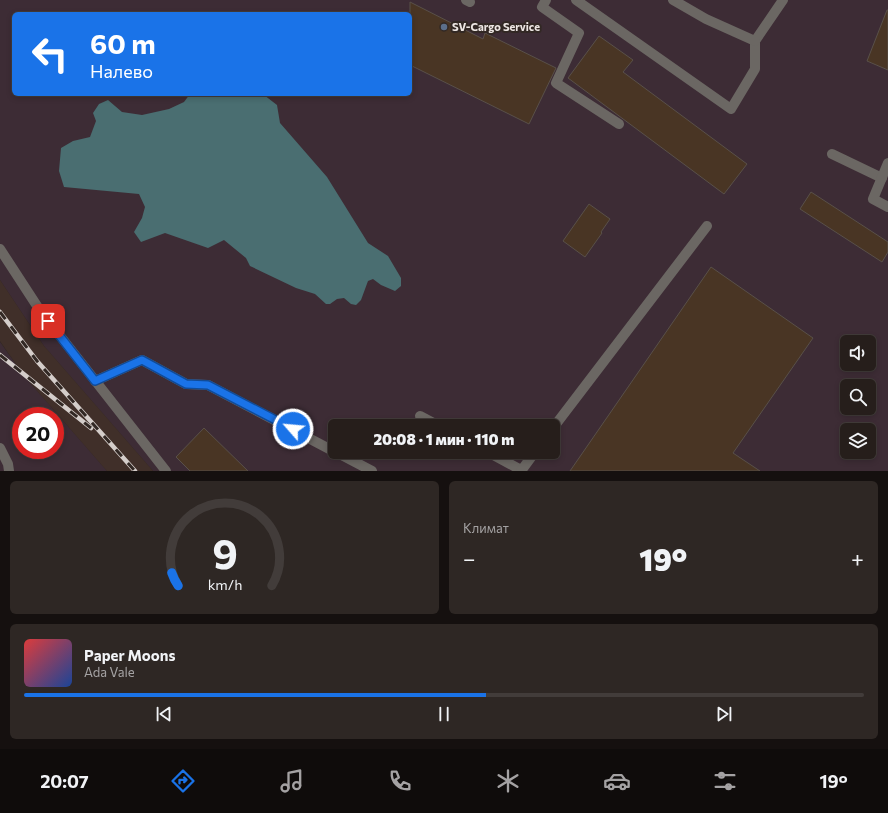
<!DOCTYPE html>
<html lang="ru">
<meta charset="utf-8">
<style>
:root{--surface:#261e1b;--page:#2e2724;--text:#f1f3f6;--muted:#a4a2a3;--line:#423c3a;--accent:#1a73e8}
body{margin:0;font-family:Commissioner,sans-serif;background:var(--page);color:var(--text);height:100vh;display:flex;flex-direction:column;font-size:15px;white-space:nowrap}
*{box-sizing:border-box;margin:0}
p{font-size:13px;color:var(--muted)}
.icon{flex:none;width:22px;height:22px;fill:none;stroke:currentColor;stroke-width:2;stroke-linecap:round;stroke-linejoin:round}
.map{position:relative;height:471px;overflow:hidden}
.details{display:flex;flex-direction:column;gap:10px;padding:10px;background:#15100f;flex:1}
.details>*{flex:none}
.top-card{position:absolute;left:12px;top:12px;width:400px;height:84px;border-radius:6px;box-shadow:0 2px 6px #0003,0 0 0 1px var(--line);background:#1a73e8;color:#fff;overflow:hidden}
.fabs{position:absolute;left:840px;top:335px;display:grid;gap:8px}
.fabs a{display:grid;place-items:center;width:36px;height:36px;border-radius:6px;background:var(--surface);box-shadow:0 2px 6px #0003,0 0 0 1px var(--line);font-size:20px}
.speed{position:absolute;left:12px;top:407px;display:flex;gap:8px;font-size:20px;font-weight:700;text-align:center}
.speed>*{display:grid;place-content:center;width:52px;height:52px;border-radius:50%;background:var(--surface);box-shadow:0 2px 6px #0003,0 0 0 1px var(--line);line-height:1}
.speed .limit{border:6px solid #d22;background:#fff;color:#111}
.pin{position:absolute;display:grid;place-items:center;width:34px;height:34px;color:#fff;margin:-17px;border-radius:8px;box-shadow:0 2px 6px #0006}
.me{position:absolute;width:44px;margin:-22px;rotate:297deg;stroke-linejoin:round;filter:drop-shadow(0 0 3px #0008)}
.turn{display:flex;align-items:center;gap:14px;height:84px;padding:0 12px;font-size:18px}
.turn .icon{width:52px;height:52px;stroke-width:2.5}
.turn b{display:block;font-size:28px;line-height:34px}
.big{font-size:30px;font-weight:800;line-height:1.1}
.details .tile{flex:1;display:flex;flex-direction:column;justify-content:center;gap:6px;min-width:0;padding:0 14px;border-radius:6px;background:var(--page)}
.details .dial{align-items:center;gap:0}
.dial svg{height:104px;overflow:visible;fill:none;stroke:var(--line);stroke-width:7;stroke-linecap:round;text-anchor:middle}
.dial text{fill:var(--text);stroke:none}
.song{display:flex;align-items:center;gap:12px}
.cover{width:48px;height:48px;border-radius:6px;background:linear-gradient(135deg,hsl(0 70% 55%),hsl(220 70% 35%))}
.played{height:4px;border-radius:2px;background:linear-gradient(90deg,var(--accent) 55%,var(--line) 55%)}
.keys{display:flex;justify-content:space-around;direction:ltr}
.heat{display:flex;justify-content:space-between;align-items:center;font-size:22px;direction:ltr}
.details .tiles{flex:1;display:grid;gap:10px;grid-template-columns:1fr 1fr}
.tile:last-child{grid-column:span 2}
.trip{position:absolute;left:328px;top:419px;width:232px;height:40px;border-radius:6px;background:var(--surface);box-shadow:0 2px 6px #0003,0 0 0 1px var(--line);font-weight:800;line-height:40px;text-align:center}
.dock{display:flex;height:64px;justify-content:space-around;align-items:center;background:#0f0c0b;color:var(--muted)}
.dock .icon{width:28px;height:28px}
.dock .selected{color:var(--accent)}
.dock b{font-size:18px;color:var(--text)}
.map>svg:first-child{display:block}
.industrial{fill:#3d2c35;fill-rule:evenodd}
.built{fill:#402f29}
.water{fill:#4a6e71}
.building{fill:#493524;stroke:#595049}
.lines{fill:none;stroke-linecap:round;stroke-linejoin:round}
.service{stroke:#6b6763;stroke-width:10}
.rail-casing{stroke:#d4cdca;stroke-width:4.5}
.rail{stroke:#322824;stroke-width:3;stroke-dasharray:9;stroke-linecap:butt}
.route-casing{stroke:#114b97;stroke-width:10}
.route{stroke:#1a73e8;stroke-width:7}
.service-dot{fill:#5c6f8a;stroke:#322824;stroke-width:1.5}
.labels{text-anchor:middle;stroke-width:4;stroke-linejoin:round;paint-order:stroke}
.poi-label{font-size:11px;font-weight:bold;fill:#ece5e2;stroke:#322824;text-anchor:start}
</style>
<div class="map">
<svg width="888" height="471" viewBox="0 0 888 471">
<rect width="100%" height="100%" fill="#322824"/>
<g class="industrial">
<path d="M0 0H888V471H153L44 346 0 280ZM14 14H410V94H14ZM847 342H869V364H847ZM847 386H869V408H847ZM335 426H553V452H335ZM847 430H869V452H847Z"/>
<path d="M0 342 25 377 107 471H0ZM21 416H55V450H21Z"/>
</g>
<polygon class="built" points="0,280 44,346 153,471 107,471 25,377 0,341"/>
<polygon class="water" points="190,94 248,94 264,95 277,105 280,123 327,177 368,243 388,256 401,278 401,286 395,291 381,285 373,279 368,281 361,300 356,305 351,304 344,298 337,299 330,304 326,304 315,294 296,288 250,266 246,258 224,240 208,248 165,233 141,242 134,232 142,218 145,207 139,194 64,187 59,171 61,148 73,141 90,137 96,121 93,113 99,104 108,100 122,112 142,115 169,109 184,102"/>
<g class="building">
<polygon points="410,2 483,39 485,33 556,68 529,124 410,65"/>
<polygon points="887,10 888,10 888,70 867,61"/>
<polygon points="599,36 633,60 623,72 747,164 724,194 568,78"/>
<polygon points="811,192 888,242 888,252 882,262 800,209"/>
<polygon points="589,204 610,219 601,232 602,233 585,257 563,241"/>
<polygon points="711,267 813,338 733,453 760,471 570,471"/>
<polygon points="204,428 248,471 190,471 176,457"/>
</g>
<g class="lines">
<g class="service">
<polyline points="466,0 470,2"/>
<polyline points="546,0 542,7 579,33 556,83 619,124"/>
<polyline points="576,0 731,109 755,69 755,41 783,0"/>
<polyline points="673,0 706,19 755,41"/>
<polyline points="832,154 882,178"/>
<polyline points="888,163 873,199 888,207"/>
<polyline points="0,249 39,309 166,471"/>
<polyline points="95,381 142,360 186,384 208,385 335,452"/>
<polyline points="420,416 439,426"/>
<polyline points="553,428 707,226"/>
<polyline points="0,448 8,464 9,471"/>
<polyline points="336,452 372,471"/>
<polyline points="488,452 521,470"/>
<polyline points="521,471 535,452"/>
</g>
<defs>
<g id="rail">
<polyline points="0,312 37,361 135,471"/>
<polyline points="0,355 91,428"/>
</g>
</defs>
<use href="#rail" class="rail-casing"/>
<use href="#rail" class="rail"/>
</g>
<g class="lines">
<defs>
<polyline id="route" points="48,321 95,381 142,360 186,384 208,385 293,429"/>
</defs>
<use href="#route" class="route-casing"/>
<use href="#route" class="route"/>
</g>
<circle class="service-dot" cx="444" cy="27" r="4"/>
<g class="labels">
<g class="poi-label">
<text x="452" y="31">SV-Cargo Service</text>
</g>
</g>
</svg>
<div class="fabs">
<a><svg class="icon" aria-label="sound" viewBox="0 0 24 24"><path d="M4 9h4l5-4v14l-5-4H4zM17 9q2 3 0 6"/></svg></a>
<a><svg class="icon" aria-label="search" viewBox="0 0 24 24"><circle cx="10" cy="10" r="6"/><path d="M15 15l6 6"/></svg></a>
<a><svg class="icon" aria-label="layers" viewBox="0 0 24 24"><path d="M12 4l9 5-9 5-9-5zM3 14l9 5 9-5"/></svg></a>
</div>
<div class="speed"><div class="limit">20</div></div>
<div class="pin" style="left:48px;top:321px;background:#d93025"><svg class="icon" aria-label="arrive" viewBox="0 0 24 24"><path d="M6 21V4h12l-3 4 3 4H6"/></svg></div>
<svg class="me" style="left:293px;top:429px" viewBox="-20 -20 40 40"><circle r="17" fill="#1a73e8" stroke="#fff" stroke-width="3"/><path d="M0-11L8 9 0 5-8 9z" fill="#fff"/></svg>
<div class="trip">20:08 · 1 мин · 110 m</div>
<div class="top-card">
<div class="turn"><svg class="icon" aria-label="left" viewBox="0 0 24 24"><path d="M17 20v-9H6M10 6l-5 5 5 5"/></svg><div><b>60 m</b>Налево</div></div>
</div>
</div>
<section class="details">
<div class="tiles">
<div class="tile dial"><svg viewBox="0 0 100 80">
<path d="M14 69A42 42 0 1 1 86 69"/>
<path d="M14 69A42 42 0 0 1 9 59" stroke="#1a73e8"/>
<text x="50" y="56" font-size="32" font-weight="700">9</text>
<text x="50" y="72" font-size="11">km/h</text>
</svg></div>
<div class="tile"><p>Климат</p>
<div class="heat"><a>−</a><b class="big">19°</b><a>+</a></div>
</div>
<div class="tile">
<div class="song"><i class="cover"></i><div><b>Paper Moons</b><p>Ada Vale</p></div></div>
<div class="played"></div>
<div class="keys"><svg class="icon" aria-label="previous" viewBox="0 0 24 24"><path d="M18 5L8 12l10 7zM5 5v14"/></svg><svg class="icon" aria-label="pause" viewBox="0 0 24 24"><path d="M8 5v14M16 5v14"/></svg><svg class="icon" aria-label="next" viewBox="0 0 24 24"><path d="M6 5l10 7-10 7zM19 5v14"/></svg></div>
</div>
</div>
</section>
<nav class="dock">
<b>20:07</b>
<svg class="icon selected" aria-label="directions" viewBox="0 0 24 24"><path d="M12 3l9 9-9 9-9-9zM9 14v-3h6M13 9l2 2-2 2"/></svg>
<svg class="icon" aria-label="music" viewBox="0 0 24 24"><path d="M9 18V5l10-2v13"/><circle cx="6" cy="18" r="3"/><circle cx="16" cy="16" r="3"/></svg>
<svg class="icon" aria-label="phone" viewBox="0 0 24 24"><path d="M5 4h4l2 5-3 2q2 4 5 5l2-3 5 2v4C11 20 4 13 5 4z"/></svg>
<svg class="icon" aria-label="climate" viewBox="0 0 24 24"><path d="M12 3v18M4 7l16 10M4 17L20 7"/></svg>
<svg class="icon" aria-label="car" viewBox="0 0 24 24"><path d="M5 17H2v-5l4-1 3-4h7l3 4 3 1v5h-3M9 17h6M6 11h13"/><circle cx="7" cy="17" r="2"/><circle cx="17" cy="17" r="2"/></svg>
<svg class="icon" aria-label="filters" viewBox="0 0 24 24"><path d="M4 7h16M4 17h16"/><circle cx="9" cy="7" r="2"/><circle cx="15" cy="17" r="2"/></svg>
<b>19°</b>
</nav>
